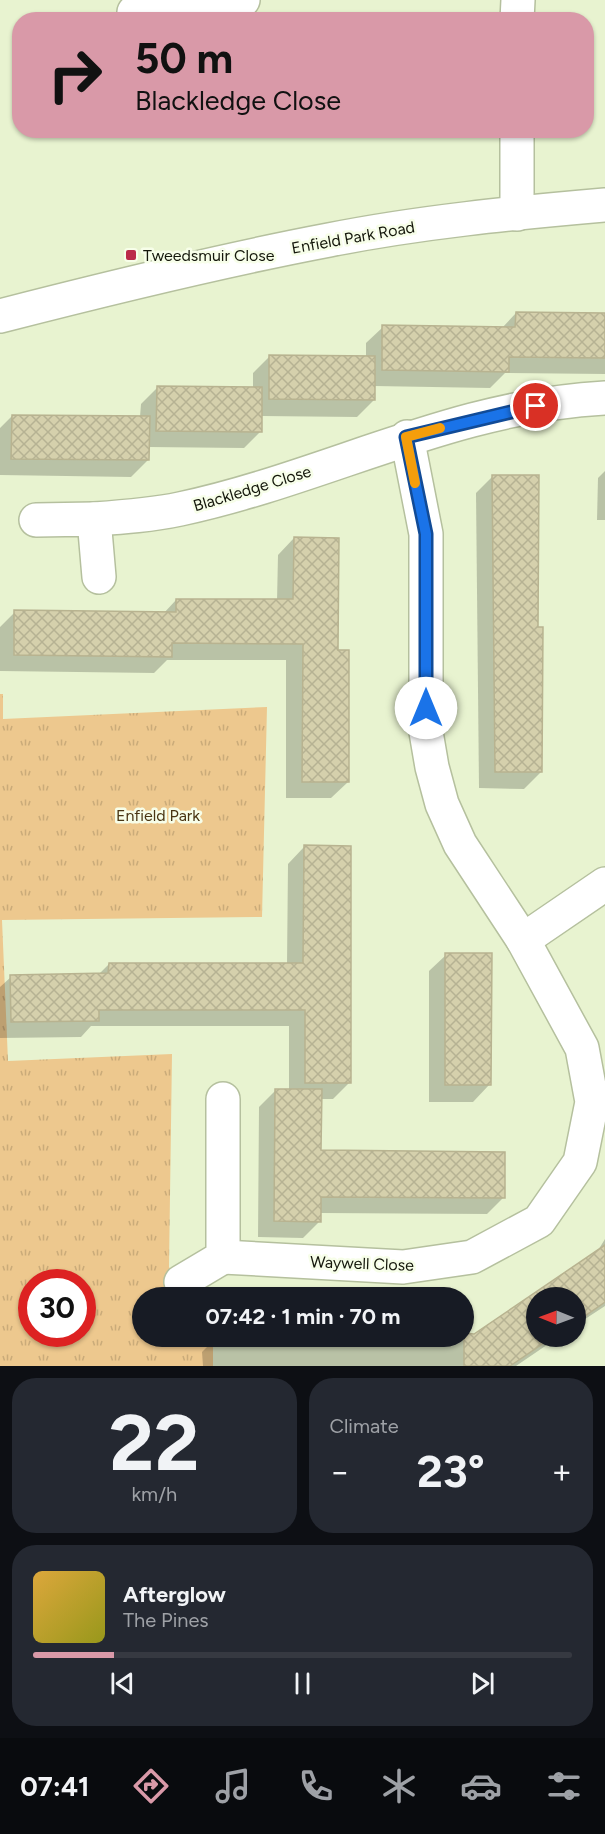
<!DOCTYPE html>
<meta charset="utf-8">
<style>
:root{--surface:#171b24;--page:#242831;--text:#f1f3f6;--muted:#9ea1a6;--line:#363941;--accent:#d999a8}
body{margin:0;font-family:Figtree,sans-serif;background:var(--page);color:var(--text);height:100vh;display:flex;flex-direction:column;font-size:22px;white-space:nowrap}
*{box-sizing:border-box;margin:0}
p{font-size:20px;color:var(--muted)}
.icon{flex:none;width:33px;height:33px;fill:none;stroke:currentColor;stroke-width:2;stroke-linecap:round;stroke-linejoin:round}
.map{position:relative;height:1366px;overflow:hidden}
.sheet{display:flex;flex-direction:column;gap:12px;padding:12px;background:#0d0f14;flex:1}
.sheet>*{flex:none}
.guide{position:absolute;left:12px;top:12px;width:582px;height:126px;border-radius:24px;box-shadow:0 2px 4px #0004;background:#d999a8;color:#111;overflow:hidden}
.needle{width:39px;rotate:271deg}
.tools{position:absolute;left:526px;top:1287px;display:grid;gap:12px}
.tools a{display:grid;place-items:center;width:60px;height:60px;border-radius:50%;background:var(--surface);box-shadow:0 2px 4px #0004;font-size:30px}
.speed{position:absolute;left:18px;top:1269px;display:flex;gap:12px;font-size:30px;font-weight:700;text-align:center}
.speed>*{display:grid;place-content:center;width:78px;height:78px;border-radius:50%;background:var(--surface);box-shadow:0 2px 4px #0004;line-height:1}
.speed .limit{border:9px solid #d22;background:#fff;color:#111}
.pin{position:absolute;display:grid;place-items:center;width:51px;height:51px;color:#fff;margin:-26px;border:3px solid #fff;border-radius:50%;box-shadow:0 2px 6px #0007}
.me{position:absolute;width:66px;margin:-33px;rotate:0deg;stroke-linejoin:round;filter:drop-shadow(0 0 4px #0008)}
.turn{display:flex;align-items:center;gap:21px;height:126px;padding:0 24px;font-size:27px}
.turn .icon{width:78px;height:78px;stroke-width:2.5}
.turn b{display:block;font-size:42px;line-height:51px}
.big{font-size:45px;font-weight:700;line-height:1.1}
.sheet .tile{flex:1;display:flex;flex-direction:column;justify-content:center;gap:9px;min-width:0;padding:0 21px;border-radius:24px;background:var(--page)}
.sheet .dial{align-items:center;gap:0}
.dial b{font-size:78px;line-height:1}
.song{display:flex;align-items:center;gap:18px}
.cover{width:72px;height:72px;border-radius:9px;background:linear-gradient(135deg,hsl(40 70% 55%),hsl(60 70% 35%))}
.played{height:6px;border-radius:3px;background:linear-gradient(90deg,var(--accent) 15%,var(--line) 15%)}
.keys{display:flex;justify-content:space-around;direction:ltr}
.heat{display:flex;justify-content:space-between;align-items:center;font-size:33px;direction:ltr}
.sheet .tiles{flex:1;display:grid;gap:12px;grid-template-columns:1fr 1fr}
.tile:last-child{grid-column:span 2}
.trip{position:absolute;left:132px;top:1287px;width:342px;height:60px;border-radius:30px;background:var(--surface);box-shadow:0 2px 4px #0004;font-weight:700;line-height:60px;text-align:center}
.tabs{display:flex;height:96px;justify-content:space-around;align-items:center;background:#090b0e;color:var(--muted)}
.tabs .icon{width:42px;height:42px}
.tabs .selected{color:var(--accent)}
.tabs b{font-size:27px;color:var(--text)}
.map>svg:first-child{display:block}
.grass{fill:url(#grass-tufts);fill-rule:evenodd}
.shadow{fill:#0003}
.building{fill:url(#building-cross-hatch);stroke:#b8b390;stroke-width:1.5}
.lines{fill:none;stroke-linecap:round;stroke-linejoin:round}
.minor-casing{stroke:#b5c09e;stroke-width:36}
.minor{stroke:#fff;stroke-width:33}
.route-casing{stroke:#114b97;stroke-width:15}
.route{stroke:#1a73e8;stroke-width:10}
.slow{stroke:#f59e0b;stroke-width:10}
.poi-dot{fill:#bb2a49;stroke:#f7fee9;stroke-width:2}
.labels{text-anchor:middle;stroke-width:5;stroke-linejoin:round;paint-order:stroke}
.street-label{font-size:16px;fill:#14170b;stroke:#f7fee9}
.poi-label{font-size:16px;fill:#14170b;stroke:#f7fee9;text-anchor:start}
.park-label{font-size:16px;fill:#493513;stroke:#f7fee9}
</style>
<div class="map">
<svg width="605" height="1366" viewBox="0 0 605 1366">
<defs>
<pattern id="grass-tufts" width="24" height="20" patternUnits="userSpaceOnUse" patternTransform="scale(1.5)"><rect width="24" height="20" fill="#edc88e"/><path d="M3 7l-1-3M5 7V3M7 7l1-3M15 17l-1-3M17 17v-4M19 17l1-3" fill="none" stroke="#caab79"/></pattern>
<pattern id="building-cross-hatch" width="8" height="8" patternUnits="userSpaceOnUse" patternTransform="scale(1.5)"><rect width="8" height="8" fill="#d5d0ac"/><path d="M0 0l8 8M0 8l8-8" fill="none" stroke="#b6b293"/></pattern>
</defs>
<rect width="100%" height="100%" fill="#e8f3d0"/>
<path class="grass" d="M0 694H3V719L267 707 262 917 2 920 8 1061 172 1054 169 1267 188 1297 142 1298V1336L213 1337V1366H0ZM32 1282H82V1334H32Z"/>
<g class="shadow">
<polygon points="516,313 605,314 605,374 505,373 490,388 374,386 374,400 357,417 261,416 261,431 244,448 148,447 148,460 131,477 0,475 0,428 12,416 140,417 141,404 157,388 253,389 253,373 270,356 366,357 366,343 383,327 502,328"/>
<polygon points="605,471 605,520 597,520 598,478"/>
<polygon points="493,476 537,629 541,772 524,789 479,788 476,493"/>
<polygon points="294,538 337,651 348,782 331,798 286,798 286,660 167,660 154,673 0,671 0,627 15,612 163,614 176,600 277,601 278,555"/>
<polygon points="304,847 350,1082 333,1099 320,1099 320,1152 503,1198 487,1214 320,1213 320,1221 303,1238 258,1237 259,1107 276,1090 289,1091 289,1026 91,1026 81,1037 0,1038 0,987 11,977 98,975 109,964 287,964 288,864"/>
<polygon points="446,955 489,1085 473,1102 429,1102 429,971"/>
<polygon points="605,1239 605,1306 576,1325 576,1298 537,1298 537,1336 560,1336 516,1366 203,1366 202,1352 218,1336 475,1335 597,1252"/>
</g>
<g class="building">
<polygon points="516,312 605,313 605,358 509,357 509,372 382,370 382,325 515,327"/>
<polygon points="269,355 375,356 375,400 269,399"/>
<polygon points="157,386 262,387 262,432 156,431"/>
<polygon points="12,415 150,416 149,460 11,459"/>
<polygon points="492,475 539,475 538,627 543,627 542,772 495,772"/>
<polygon points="294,537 339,538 338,650 349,650 349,782 302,782 303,644 172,643 172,657 14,655 14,610 176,612 176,599 293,599"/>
<polygon points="304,845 351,846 351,1083 305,1083 305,1010 99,1010 99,1021 11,1022 10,975 108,973 109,963 303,963"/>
<polygon points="445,953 492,953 491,1085 445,1085"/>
<polygon points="275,1089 322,1089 321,1150 505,1152 505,1198 321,1197 321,1222 274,1221"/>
<polygon points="605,1245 605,1302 576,1322 576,1298 537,1298 537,1336 554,1336 510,1366 464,1366 464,1333 474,1334"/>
</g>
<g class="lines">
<defs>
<g id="minor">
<path d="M134 12C157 13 229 20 243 0"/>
<polyline points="517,20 518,0"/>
<polyline points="517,130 517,214"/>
<path d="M0 316C109 288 218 261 329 240 420 222 513 213 605 205"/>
<path d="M94 519C123 517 152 515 180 509 325 478 453 406 605 398"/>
<polyline points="36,520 94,519 99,577"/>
<polyline points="523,940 605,884"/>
<polyline points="223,1257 403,1267 472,1257 539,1221 580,1162 592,1102 582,1048 523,940 460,844 442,804 432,767 426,732 426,534 407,437"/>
<polyline points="181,1282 223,1257 223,1099"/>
</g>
</defs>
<use href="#minor" class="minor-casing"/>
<use href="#minor" class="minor"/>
</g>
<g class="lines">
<defs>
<polyline id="route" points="426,708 426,534 406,437 536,406"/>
</defs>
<use href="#route" class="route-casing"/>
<use href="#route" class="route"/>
<polyline class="slow" points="415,483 406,437 440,428"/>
</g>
<rect class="poi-dot" x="125" y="249" width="12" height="12" rx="3"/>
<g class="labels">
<g class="street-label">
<text transform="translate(353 237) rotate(-10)" y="6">Enfield Park Road</text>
<text transform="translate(252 488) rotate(-17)" y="6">Blackledge Close</text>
<text transform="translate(362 1263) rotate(2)" y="6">Waywell Close</text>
</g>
<g class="poi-label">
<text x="143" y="261">Tweedsmuir Close</text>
</g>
<g class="park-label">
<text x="158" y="821">Enfield Park</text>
</g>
</g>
</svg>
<div class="tools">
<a><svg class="needle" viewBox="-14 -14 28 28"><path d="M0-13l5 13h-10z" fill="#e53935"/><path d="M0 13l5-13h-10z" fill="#9ea1a6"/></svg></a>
</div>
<div class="speed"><div class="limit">30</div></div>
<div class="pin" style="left:536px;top:406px;background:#d93025"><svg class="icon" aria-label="arrive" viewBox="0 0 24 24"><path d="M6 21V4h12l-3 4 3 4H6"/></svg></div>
<svg class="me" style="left:426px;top:708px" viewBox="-20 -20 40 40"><circle r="19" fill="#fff"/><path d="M0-13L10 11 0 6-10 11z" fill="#1a73e8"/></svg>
<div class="trip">07:42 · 1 min · 70 m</div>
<div class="guide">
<div class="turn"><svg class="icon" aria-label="right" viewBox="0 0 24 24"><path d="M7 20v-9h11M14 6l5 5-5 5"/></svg><div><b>50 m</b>Blackledge Close</div></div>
</div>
</div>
<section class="sheet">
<div class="tiles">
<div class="tile dial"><b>22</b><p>km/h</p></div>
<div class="tile"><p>Climate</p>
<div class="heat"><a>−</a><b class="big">23°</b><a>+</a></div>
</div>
<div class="tile">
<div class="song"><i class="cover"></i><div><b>Afterglow</b><p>The Pines</p></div></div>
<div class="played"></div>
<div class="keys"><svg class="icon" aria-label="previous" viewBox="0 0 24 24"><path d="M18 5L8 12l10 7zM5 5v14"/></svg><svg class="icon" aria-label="pause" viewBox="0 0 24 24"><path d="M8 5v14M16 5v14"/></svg><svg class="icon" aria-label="next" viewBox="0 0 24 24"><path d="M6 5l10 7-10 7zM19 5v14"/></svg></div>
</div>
</div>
</section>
<nav class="tabs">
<b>07:41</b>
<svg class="icon selected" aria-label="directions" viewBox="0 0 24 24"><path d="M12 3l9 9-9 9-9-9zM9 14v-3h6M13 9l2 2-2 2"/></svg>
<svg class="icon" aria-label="music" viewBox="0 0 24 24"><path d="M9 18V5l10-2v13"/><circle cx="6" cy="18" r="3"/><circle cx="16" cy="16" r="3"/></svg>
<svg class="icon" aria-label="phone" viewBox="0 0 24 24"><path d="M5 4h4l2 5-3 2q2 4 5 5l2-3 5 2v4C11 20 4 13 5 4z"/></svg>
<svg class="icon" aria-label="climate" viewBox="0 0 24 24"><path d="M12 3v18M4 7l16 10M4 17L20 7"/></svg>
<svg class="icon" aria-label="car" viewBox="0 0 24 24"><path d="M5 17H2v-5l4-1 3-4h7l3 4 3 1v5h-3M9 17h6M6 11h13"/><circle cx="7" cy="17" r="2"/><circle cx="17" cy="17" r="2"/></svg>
<svg class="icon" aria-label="filters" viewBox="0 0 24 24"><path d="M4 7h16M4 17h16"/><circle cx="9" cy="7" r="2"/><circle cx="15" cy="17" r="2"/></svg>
</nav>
